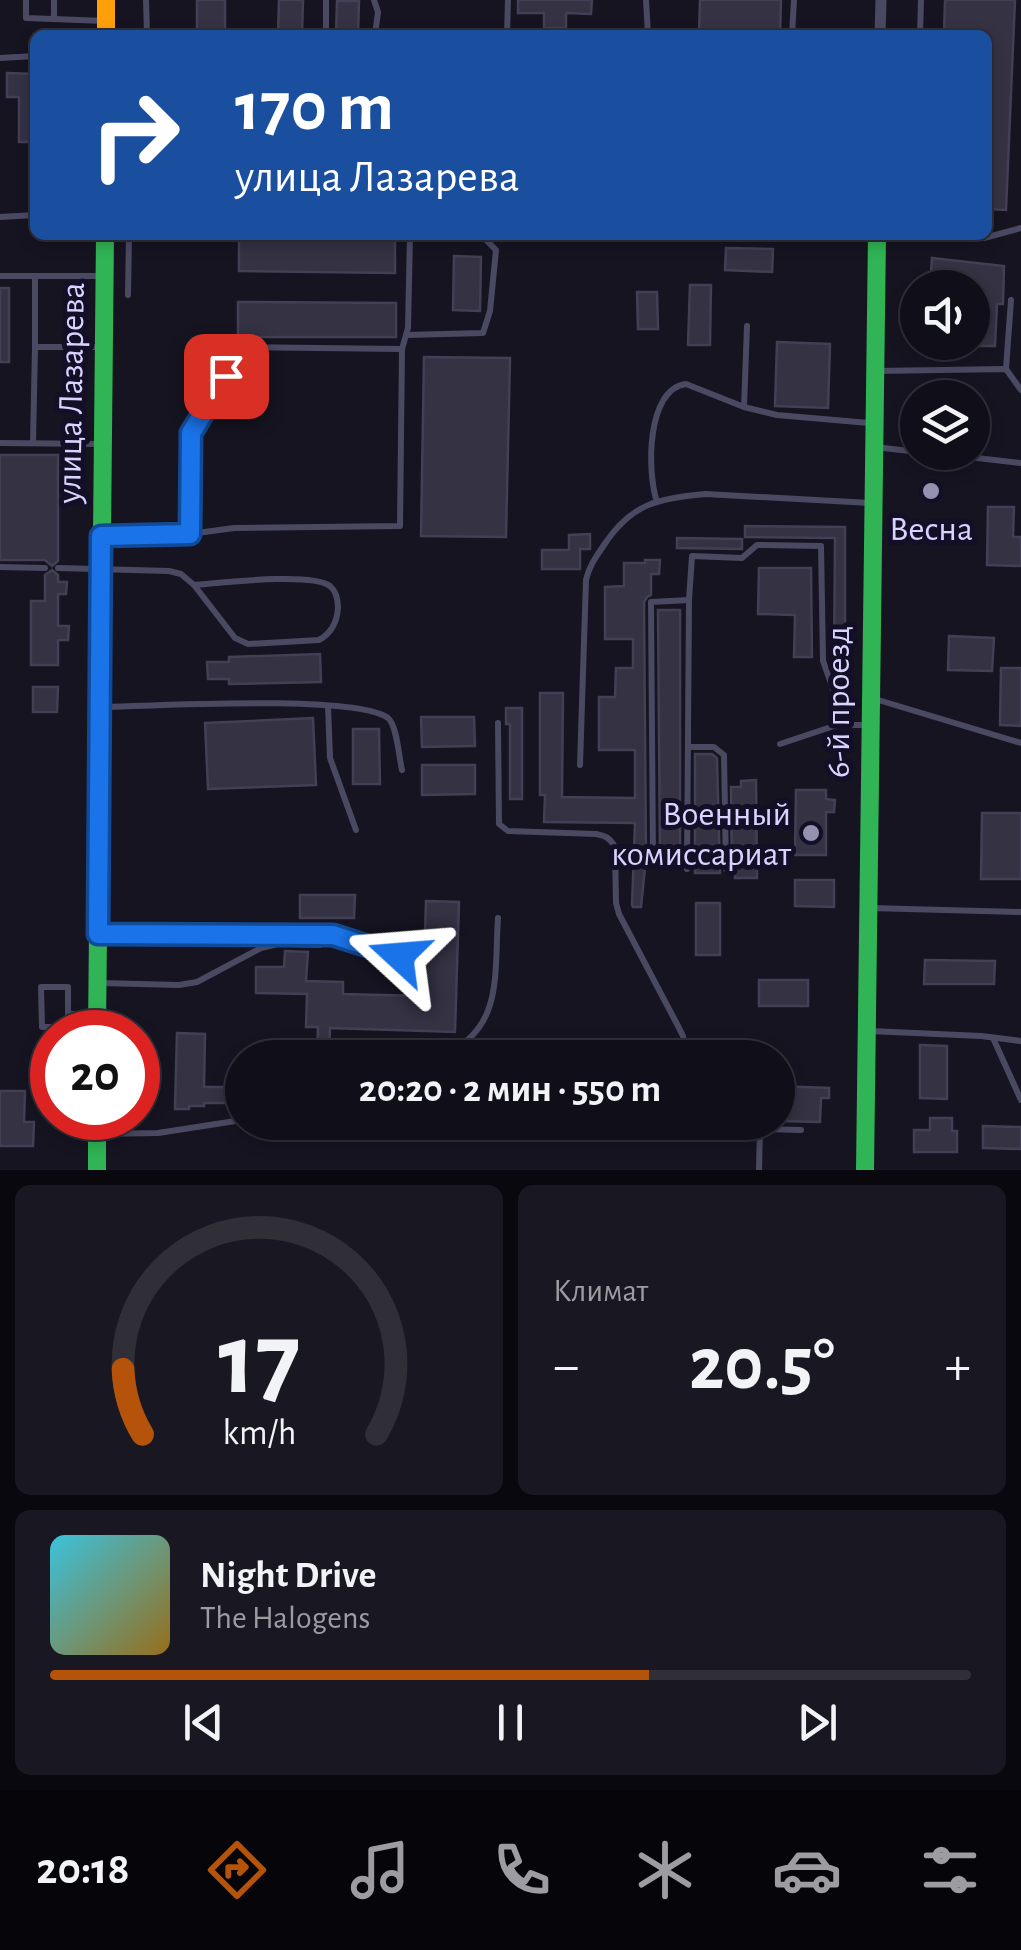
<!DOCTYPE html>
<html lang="ru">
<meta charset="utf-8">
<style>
:root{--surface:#100f19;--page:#191822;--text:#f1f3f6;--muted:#9c9ca2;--line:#302f38;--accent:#b45309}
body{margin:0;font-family:"Alegreya Sans",sans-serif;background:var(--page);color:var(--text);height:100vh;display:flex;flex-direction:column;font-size:38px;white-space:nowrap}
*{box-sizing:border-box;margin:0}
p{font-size:32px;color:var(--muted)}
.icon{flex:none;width:55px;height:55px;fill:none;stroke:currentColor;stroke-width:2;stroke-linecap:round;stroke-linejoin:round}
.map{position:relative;height:1170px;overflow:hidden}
.panel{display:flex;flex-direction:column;gap:15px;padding:15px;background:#09080e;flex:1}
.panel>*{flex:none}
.banner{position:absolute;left:30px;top:30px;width:962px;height:210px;border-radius:15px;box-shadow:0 5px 15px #0003,0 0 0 2px var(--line);background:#1a4fa0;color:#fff;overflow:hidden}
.buttons{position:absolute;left:900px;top:270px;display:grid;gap:20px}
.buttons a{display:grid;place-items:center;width:90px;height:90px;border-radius:50%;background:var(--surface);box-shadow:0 5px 15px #0003,0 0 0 2px var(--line);font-size:50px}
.speed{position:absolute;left:30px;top:1010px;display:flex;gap:20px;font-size:50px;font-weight:700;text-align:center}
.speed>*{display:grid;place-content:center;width:130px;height:130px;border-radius:50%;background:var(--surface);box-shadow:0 5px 15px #0003,0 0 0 2px var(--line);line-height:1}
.speed .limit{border:15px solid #d22;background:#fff;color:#111}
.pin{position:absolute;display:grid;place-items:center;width:85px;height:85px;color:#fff;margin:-42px;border-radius:20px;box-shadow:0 5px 15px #0006}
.me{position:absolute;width:110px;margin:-55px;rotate:289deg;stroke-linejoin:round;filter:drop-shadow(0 0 8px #0008)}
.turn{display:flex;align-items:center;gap:35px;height:210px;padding:0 40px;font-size:45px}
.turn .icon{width:130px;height:130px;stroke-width:2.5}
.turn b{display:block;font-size:70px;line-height:85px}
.big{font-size:75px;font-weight:700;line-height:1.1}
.panel .card{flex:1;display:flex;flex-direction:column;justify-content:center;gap:15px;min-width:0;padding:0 35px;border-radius:15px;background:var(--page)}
.panel .dial{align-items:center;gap:0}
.dial svg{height:260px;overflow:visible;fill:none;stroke:var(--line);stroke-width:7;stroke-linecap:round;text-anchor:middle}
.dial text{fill:var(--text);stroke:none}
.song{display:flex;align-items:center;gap:30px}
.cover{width:120px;height:120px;border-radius:15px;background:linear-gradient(135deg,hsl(190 70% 55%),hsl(40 70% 35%))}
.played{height:10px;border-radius:5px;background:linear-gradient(90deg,var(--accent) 65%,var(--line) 65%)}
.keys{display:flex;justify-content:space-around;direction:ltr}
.heat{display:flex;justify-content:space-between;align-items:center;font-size:55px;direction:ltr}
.panel .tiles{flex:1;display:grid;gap:15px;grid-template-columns:1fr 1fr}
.card:last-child{grid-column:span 2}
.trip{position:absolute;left:225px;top:1040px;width:570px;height:100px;border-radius:50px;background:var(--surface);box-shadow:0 5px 15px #0003,0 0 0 2px var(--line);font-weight:700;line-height:100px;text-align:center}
.dock{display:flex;height:160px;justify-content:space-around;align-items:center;background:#06060a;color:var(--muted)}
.dock .icon{width:70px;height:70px}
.dock .on{color:var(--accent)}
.dock b{font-size:45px;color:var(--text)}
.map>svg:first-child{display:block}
.building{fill:#343243;stroke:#433f54;stroke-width:2.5}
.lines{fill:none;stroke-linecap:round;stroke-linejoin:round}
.lane{stroke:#4a4962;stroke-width:6}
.street{stroke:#4a4962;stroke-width:11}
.fast{stroke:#30b455;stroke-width:18}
.slow{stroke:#ff9f0a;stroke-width:18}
.route-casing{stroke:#114b97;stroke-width:25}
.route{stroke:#1a73e8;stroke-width:18}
.poi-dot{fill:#9591b1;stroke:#130f26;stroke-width:4}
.labels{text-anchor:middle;stroke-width:10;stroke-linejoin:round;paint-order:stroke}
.street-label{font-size:35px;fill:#d9d4ff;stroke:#130f26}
.poi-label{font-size:35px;fill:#d9d4ff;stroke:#130f26}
</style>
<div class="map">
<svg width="1021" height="1170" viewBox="0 0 1021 1170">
<rect width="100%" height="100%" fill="#161421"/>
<g class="building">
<rect x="197" y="0" width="28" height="35"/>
<polygon points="279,0 303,0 302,35 278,35"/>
<polygon points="518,0 592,0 591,14 566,13 566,28 544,28 544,13 518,13"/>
<polygon points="700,0 781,0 780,35 699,35"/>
<polygon points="945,0 1015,0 1006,210 988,209 988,35 944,35"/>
<polygon points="337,1 359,1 358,35 336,35"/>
<polygon points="7,73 35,74 35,142 19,142 19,97 7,97"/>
<polygon points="239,236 395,238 395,273 239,271"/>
<polygon points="726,248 773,249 772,272 725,270"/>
<polygon points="454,256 481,257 480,311 453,310"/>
<polygon points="932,258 1004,266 1003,304 997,304 995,346 972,346 972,288 966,288 967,275 931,272"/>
<polygon points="690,285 711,285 710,345 688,345"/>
<rect x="0" y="288" width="9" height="74"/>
<polygon points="637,292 657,292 658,329 638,329"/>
<polygon points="238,302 396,303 396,337 238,337"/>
<polygon points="777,342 830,344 828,408 775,406"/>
<polygon points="424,357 510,358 506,537 421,536"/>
<polygon points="0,455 58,455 58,561 52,566 45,560 0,560"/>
<polygon points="988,507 1014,507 1013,537 1021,537 1021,566 987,565"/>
<polygon points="745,526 845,527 845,663 834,663 835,538 745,537"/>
<polygon points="590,534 590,549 580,549 580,569 542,569 542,550 569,550 569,535"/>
<polygon points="677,538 742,539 742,549 677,548"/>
<polygon points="645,560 660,560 659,574 651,574 651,595 647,597 644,602 646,858 641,907 633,907 632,905 635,823 544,822 545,795 540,795 540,693 563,693 562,797 635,798 635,750 599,750 599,697 615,697 616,668 633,668 633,639 605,639 605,587 624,586 624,563 645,563"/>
<polygon points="759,568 811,568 812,657 794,657 795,615 758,614"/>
<polygon points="52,570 58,575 58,582 67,582 66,594 58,594 58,626 69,626 68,640 58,640 58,665 31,665 31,601 45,601 45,575"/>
<polygon points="658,610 680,610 680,857 660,858"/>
<polygon points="949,636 994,638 992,671 948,670"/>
<polygon points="320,654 321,682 229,684 229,679 208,679 207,662 229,662 229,657"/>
<polygon points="1001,668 1021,668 1021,726 1000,725"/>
<polygon points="33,687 58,687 57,712 33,712"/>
<polygon points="506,708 522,708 522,799 510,799 510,724 506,724"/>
<polygon points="421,717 474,717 475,746 422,747"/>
<polygon points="313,718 316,785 208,789 205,723"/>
<polygon points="353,729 379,729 380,784 353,784"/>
<polygon points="695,754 712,754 717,758 720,873 695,873"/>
<polygon points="422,765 475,765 475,794 422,795"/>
<polygon points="756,780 757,878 735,878 735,872 732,872 731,787 741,787 741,781"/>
<polygon points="796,790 826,790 826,799 835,800 834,812 826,812 826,855 795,855"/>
<polygon points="982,813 1021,813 1021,879 981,879"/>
<polygon points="795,880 834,880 834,907 795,906"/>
<polygon points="300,895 355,895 354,918 300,918"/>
<polygon points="426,901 459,902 455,1032 330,1028 329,1055 317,1055 318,1027 306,1027 307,994 256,993 256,967 284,967 285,951 308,952 306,981 343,982 343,994 423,996"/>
<rect x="696" y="903" width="24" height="52"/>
<polygon points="925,960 995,961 994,984 924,984"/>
<rect x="759" y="980" width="49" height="26"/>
<polygon points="177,1033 205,1034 204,1087 226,1087 226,1103 204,1103 204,1106 189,1106 189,1109 175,1109"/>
<polygon points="920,1045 947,1046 947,1099 920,1098"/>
<polygon points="778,1086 829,1088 829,1098 821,1098 820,1122 778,1121"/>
<polygon points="0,1091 25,1091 24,1122 34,1122 33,1146 0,1146"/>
<polygon points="930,1118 952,1118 952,1131 957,1131 957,1152 914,1152 914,1130 930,1130"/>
<polygon points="983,1126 1021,1127 1021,1149 983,1148"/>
</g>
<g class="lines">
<g class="lane">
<polyline points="26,0 26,18 105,21"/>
<polyline points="146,0 147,35"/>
<polyline points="374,0 378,12 375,35"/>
<polyline points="646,0 648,35"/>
<polyline points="54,19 54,0"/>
<polyline points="326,35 326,0"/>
<polyline points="507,35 508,0"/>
<polyline points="792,35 794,0"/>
<polyline points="920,35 921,0"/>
<polyline points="0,58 35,56"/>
<polyline points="0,217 35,215"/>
<polyline points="954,235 984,238 1021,228"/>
<polyline points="0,276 35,276"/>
<polyline points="128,295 129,235"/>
<polyline points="747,326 744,407 777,415 869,423"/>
<polyline points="406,335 483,333 490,311 496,250 482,236 454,235"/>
<polyline points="102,347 35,347 35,276 104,276"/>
<polyline points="402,349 408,328 410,235"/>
<polyline points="1006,369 1011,300"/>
<polyline points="877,371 1006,369 1021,390"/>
<polyline points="0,443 101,444"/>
<polyline points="33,443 35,347"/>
<polyline points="875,447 918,452"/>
<polyline points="925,452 1021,463"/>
<path d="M657 502C647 473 646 389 686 384L744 407"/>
<polyline points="102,536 190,534 234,528 400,526 402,349 243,347 191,433 190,534"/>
<polyline points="0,567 45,568"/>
<path d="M58 568 169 571 181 574 194 585C220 583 311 572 330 586 336 591 338 600 338 608 337 622 332 633 319 640L248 644 235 638 194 585"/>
<polyline points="875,699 1021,743"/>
<polyline points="328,706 330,758 356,830"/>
<path d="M101 707C151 706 355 694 388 718 397 725 399 758 402 770"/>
<path d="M498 723 499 824 508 831 596 834C606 836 610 838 615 847L616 903 619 914 678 1026 683 1036 686 1058"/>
<polyline points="780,744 837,725"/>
<polyline points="688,747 714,747 724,755 726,869"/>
<path d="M580 765 586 580C589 566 596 557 604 545 631 504 658 498 705 494L870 503"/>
<polyline points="653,860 651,602 689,600"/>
<polyline points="687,869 689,600 692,556 742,558 757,545 821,546 823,661 836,697 837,725 868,725"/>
<polyline points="870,908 1021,912"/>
<polyline points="99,934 333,935 399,956"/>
<polyline points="99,983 179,985 197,982 261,948 278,944 320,945"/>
<polyline points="68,1014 68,987 41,987 42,1027 68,1027 68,1014 96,1014"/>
<polyline points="870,1031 981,1036 1021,1041"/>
<polyline points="993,1038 1021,1100"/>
<path d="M438 1058C504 1031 494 978 498 918"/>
<polyline points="722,1122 728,1127 760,1129"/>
<polyline points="98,1134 158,1133 242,1120"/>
<polyline points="759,1170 760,1129 801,1130"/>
</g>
<polyline class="street" points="880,35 881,0"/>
<g class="fast">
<polyline points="97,1032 105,235"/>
<polyline points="97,1118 97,1170"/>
<polyline points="865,1170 877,235"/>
</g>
<polyline class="slow" points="106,0 106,35"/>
</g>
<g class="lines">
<defs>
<polyline id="route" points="226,376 191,433 190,534 101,536 98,934 333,935 399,956"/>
</defs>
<use href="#route" class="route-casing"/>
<use href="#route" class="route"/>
</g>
<g class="poi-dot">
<circle cx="931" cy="491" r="10"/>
<circle cx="811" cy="833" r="10"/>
</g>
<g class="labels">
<g class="street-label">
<text transform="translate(70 393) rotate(-89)" y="12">улица Лазарева</text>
<text transform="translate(837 702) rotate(-90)" y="12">6-й проезд</text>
</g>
<g class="poi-label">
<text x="931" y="540">Весна</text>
<text x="791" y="825" text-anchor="end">Военный<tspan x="791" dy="40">комиссариат</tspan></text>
</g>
</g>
</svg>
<div class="buttons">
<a><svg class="icon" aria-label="sound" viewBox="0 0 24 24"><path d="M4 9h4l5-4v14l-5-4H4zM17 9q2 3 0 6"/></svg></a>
<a><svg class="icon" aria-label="layers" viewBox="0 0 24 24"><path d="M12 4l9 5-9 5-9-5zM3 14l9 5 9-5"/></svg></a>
</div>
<div class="speed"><div class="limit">20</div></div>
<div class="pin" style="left:226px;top:376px;background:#d93025"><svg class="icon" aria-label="arrive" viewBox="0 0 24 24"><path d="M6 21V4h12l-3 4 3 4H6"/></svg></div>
<svg class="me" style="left:399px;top:956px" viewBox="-20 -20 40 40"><path d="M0-17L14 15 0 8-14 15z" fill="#1a73e8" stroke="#fff" stroke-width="4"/></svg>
<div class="trip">20:20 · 2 мин · 550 m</div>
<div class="banner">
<div class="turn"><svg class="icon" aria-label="right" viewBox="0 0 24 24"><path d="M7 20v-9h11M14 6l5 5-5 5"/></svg><div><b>170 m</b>улица Лазарева</div></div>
</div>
</div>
<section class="panel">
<div class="tiles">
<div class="card dial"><svg viewBox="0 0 100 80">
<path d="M14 69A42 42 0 1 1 86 69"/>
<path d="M14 69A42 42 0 0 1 8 49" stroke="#b45309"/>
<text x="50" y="56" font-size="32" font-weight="700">17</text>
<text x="50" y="72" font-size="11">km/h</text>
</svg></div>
<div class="card"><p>Климат</p>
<div class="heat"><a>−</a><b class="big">20.5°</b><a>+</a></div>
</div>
<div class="card">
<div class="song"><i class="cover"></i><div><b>Night Drive</b><p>The Halogens</p></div></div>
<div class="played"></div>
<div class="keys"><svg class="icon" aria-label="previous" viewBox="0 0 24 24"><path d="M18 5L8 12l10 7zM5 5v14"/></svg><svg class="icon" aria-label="pause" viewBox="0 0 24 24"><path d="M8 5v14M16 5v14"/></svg><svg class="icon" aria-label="next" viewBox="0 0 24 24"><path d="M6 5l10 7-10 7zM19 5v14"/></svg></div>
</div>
</div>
</section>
<nav class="dock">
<b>20:18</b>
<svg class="icon on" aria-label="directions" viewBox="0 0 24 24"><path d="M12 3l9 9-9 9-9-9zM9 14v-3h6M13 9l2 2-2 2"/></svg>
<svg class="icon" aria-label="music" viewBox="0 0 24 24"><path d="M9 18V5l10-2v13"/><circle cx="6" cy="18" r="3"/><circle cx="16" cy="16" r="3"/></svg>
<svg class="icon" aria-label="phone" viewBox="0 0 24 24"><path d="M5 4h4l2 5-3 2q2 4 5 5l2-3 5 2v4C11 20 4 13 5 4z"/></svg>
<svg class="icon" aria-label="climate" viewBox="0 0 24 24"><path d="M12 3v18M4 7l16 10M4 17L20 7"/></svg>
<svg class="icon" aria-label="car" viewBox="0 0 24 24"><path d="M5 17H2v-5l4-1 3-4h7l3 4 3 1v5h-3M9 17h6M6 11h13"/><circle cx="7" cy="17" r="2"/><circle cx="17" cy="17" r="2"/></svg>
<svg class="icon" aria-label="filters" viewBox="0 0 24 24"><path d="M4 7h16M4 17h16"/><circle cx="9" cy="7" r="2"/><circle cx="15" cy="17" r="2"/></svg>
</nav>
